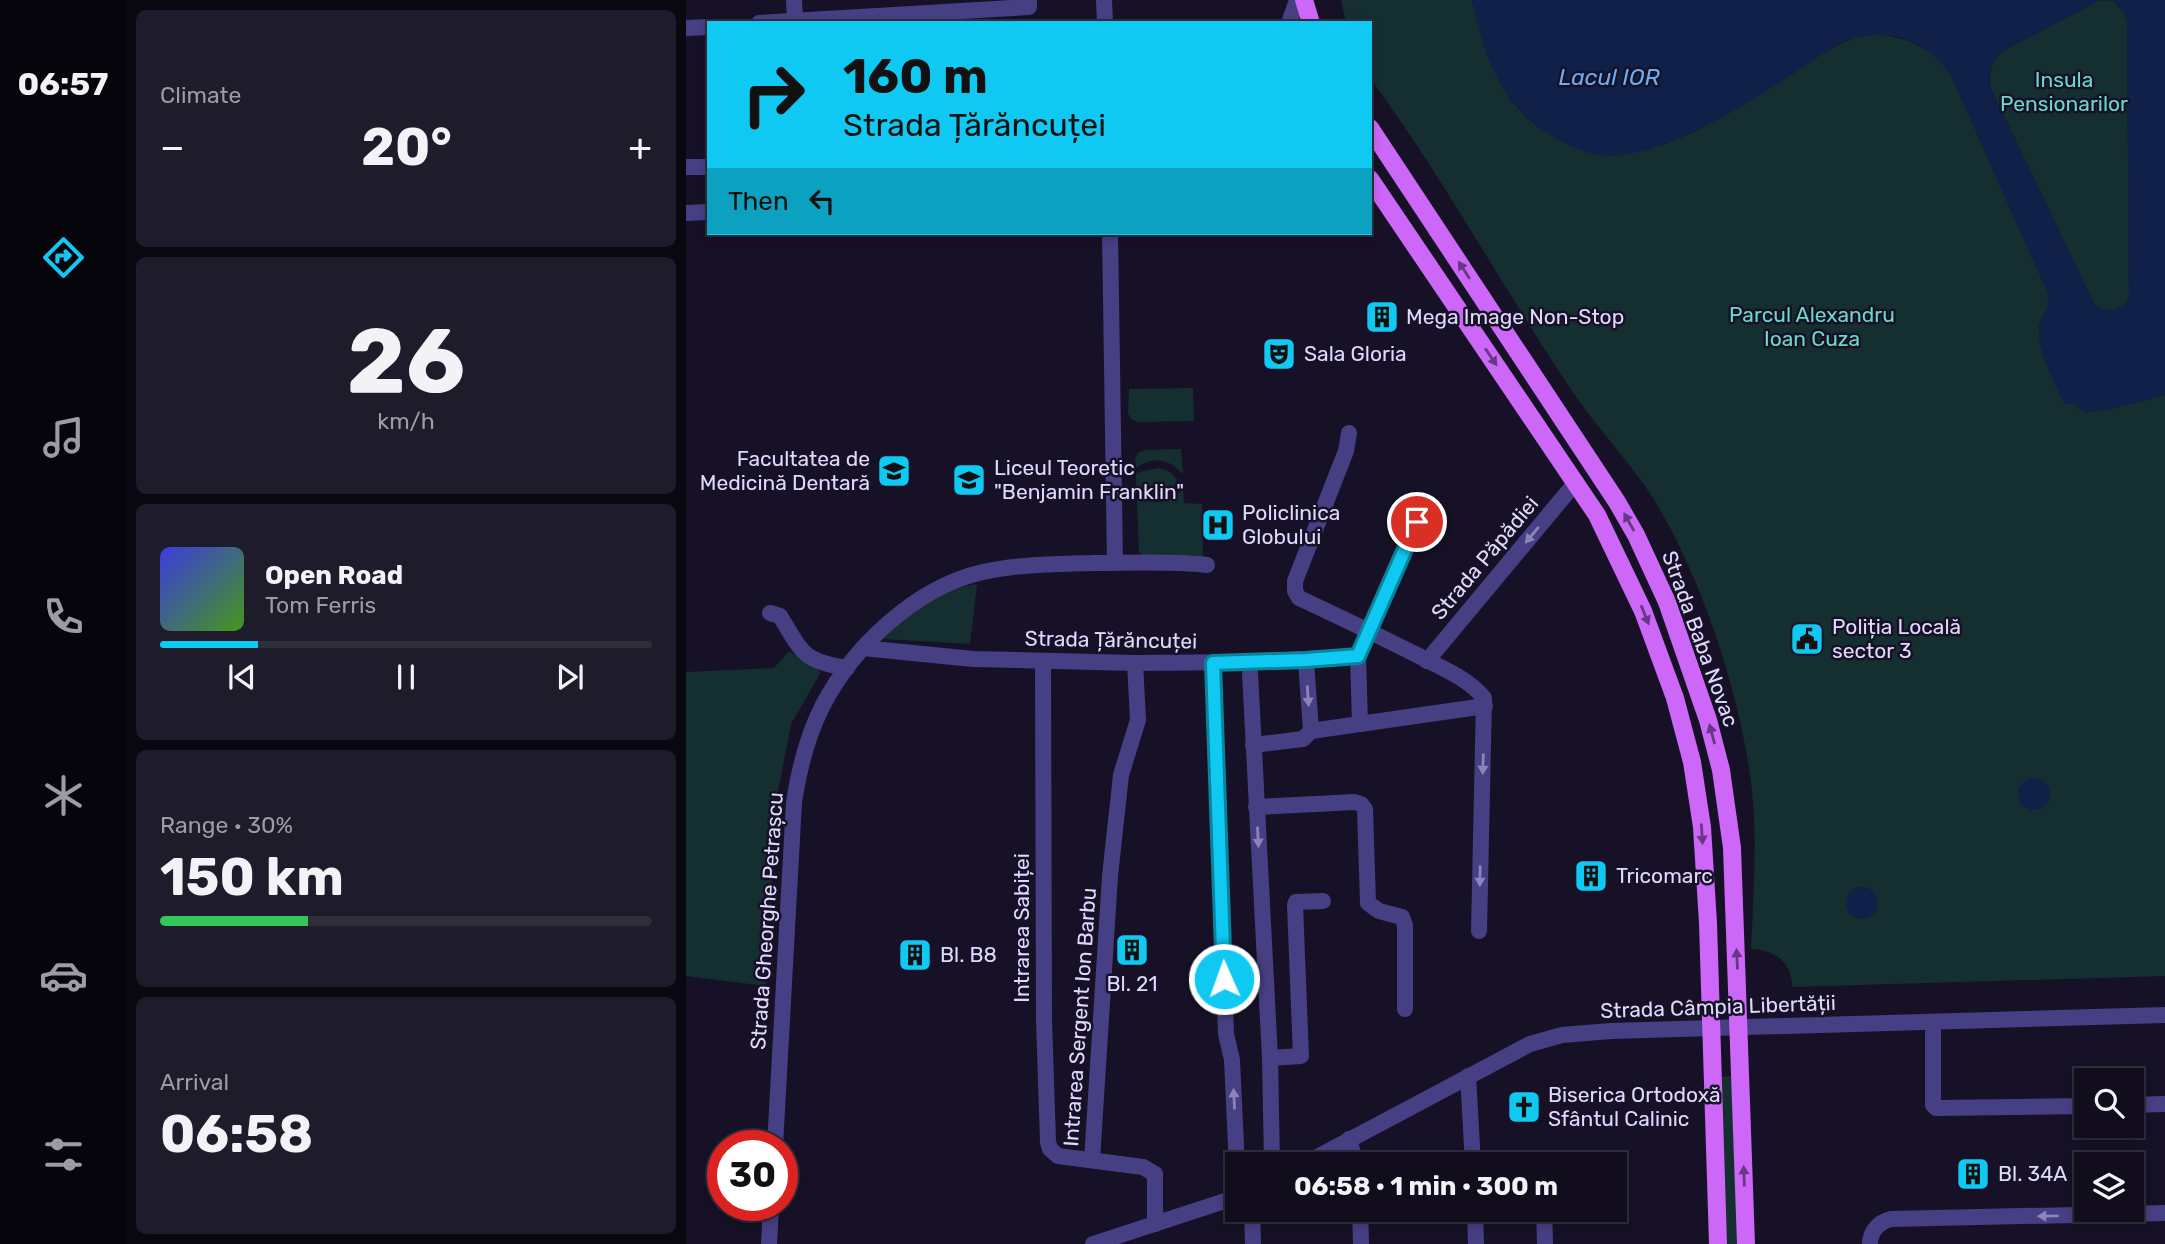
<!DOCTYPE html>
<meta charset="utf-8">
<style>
:root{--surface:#110d1d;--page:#1e1b2a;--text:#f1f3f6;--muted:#9c9ca4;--line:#302d3b;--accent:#10c9f2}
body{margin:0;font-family:Rubik,sans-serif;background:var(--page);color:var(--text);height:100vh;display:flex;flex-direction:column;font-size:26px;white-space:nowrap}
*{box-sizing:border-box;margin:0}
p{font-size:23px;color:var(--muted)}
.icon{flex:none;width:38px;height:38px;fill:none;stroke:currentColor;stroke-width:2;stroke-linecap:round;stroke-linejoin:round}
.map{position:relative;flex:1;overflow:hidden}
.drawer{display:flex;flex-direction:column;gap:10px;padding:10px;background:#090710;width:560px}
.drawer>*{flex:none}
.guide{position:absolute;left:21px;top:21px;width:665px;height:214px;border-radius:0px;box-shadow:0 4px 10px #0003,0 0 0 2px var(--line);background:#10c9f2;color:#111;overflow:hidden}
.buttons{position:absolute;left:1388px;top:1068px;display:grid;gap:14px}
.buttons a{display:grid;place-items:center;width:70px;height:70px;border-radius:0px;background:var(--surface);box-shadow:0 4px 10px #0003,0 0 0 2px var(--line);font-size:35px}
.speed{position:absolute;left:21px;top:1130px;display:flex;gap:14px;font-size:35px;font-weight:700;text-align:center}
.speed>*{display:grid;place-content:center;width:91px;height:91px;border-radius:50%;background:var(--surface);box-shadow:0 4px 10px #0003,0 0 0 2px var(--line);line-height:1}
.speed .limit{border:10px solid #d22;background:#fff;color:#111}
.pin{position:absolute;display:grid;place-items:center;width:60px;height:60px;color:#fff;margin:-30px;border:4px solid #fff;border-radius:50%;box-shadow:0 2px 7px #0007}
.me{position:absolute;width:77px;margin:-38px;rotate:358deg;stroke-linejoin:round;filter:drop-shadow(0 0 5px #0008)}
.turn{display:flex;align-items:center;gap:24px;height:147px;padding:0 21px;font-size:32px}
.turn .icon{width:91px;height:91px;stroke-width:2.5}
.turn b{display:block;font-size:49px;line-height:60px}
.then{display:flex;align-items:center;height:66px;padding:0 21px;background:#0003;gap:14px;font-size:26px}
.big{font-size:52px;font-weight:700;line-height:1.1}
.drawer .card{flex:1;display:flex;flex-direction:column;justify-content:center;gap:10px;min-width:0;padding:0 24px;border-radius:10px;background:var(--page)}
.drawer .dial{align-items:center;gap:0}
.dial b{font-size:91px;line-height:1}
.song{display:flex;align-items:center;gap:21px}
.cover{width:84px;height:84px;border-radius:10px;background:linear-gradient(135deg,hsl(240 70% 55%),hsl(100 70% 35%))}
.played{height:7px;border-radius:4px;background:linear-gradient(90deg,var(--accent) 20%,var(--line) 20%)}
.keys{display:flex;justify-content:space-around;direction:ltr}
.heat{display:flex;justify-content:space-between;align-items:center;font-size:38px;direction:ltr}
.charge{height:10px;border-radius:5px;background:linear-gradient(90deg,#34c759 30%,var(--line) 0)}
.trip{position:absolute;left:539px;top:1152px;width:402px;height:70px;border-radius:0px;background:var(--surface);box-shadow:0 4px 10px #0003,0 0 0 2px var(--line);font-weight:700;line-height:70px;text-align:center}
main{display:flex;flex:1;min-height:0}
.tab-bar{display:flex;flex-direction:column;width:126px;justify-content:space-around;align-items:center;background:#07050c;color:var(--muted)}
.tab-bar .icon{width:49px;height:49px}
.tab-bar .on{color:var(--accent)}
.tab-bar b{font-size:32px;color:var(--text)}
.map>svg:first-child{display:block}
.green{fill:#152f31}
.water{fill:#102048}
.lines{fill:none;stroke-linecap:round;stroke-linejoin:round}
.minor{stroke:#473f83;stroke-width:16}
.major{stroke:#cc67f7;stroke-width:18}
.oneway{fill:#683885}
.oneway2{fill:#8c84ba}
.route-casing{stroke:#0a839d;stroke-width:18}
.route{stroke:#10c9f2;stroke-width:12}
.labels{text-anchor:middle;stroke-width:5;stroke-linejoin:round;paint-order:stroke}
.park-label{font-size:21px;fill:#68dac7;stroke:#171127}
.poi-label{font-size:21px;fill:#e0d9fd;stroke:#171127;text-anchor:start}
.street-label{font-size:21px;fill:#e0d9fd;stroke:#171127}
.water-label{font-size:23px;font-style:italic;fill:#6dacf7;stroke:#171127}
</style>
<main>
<nav class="tab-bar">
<b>06:57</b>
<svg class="icon on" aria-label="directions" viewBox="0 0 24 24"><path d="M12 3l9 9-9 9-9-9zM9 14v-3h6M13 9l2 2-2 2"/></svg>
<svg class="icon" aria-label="music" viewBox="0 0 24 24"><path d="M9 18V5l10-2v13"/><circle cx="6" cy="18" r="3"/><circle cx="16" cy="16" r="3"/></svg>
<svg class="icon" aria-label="phone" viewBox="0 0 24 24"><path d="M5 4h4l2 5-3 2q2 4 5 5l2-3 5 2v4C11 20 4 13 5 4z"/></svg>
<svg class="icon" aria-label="climate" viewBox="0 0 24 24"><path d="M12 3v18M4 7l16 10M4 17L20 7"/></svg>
<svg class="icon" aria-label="car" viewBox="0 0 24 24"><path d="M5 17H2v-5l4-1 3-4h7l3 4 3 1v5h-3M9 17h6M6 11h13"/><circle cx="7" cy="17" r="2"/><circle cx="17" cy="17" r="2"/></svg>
<svg class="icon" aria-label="filters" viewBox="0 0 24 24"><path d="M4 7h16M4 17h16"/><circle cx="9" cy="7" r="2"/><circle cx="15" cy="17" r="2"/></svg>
</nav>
<section class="drawer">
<div class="card"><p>Climate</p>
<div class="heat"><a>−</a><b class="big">20°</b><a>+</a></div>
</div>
<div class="card dial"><b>26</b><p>km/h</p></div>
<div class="card">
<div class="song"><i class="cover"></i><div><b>Open Road</b><p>Tom Ferris</p></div></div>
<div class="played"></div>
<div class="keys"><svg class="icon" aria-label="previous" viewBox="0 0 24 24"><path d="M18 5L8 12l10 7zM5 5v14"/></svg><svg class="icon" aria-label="pause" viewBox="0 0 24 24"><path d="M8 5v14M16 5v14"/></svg><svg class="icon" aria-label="next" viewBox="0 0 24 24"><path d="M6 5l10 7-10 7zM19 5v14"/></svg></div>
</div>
<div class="card"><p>Range · 30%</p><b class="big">150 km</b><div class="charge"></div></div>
<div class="card"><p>Arrival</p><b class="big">06:58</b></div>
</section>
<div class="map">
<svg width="1479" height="1244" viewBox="0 0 1479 1244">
<rect width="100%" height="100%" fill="#171127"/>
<g class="green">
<path d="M655 0H786L789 11 823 98 840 117 851 126 928 156 979 144 1010 131 1144 49 1171 36 1196 34 1223 41 1245 52 1255 62 1265 75 1362 293C1365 313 1354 314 1353 330 1351 350 1374 385 1383 403L1389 404 1398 412 1420 410 1479 395V976L1106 987C1106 962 1089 950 1065 949 1067 905 1070 861 1068 817 1064 721 1019 583 969 501 948 468 922 440 899 409 886 392 875 374 863 356 805 266 752 171 689 85L684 77V23H660Z"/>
<path d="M1426 0 1438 12 1441 22 1443 298C1434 312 1423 313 1409 306L1304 87C1303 72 1305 65 1313 53L1412 1Z"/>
<polygon points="507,388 508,421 452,422 445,419 442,413 443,389"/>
<path d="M495 449 497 474C483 459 467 455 450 468L449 459 453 452 461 450Z"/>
<path d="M472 468C481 470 486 472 491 480 484 498 465 495 450 487V473Z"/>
<path d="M497 487 498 503 516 504 517 560 459 559 453 551 451 501C472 501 486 507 497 487Z"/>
<path d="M291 584 284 644 198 639C220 612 256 589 291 584Z"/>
<polygon points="103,651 135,672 105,724 90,802 80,986 0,976 0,672 88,668"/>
<polygon points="1047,1076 1053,1244 1040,1244 1034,1077"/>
</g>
<g class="water">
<path d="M786 0H1418L1412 1 1313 53C1305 65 1302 72 1304 87L1409 306C1423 313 1434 312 1443 298L1441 22 1438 12 1426 0H1479V395L1417 411 1398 412 1389 404H1378C1370 385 1353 355 1353 335 1352 314 1369 312 1359 287L1265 75C1235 33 1188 23 1144 49 1090 85 980 164 913 155 894 152 876 142 860 132 813 101 797 53 786 0Z"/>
<circle cx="1348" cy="794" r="16"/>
<circle cx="1176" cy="903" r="16"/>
</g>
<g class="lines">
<g class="minor">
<polyline points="108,0 109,20"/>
<polyline points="418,0 419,23"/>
<polyline points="73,23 343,7 343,0"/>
<polyline points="603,23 611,0"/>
<polyline points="0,28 23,27"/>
<polyline points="0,167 23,167"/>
<polyline points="0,213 23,212"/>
<polyline points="424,233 429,563"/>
<path d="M663 433 660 451 609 581V591L613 598C654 617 695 637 735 657 756 668 783 679 798 698L793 931"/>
<path d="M84 613 94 616C116 652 116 661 161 668"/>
<polyline points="177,648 287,659 449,663 564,662 672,656"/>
<polyline points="357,661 358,1020 362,1142 364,1149 372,1156 457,1167 469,1174 469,1224"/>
<polyline points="620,661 625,731"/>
<polyline points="741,661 890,482"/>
<polyline points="527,663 540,1034 546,1060 551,1167"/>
<polyline points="564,673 584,1058 586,1164"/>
<polyline points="674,724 672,656 731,522"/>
<polyline points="567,745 617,739 625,731 799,706"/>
<polyline points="570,807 669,802 675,804 679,809 682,903 693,911 716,917 719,925 719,1009"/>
<polyline points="1247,1022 1247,1105 1250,1108 1400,1106"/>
<polyline points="584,1058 615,1056 609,905 610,902 637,901"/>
<polyline points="782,1076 787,1164"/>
<polyline points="1446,1105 1479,1104"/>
<polyline points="663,1139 670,1164"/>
<path d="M89 1146 108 802C113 769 121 736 137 705 168 646 230 587 297 572 334 564 371 564 409 563 446 563 484 561 521 565"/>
<polyline points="406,1160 424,876 435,775 452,720 449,663"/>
<polyline points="618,1164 844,1044 876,1035 925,1031 1479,1015"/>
<polyline points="566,1209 567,1244"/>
<polyline points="674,1209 675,1244"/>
<polyline points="789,1209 790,1244"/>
<polyline points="858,1209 859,1244"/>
<polyline points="83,1244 85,1206"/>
<polyline points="407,1244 551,1197"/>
<path d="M1184 1244C1184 1231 1193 1222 1205 1219L1479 1213"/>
</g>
<g class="major">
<polyline points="618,0 625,23"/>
<polyline points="684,128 931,502 950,535 981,602 1022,720 1035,770 1046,848 1060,1244"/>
<polyline points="684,179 911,515 957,611 989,698 1006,762 1016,827 1022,923 1032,1244"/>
</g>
</g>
<defs><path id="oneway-solid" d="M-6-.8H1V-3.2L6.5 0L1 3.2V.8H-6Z" transform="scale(1.75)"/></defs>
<g class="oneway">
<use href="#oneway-solid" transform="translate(778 270) rotate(-123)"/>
<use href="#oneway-solid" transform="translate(805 357) rotate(56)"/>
<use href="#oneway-solid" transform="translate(943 522) rotate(-119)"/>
<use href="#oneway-solid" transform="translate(959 615) rotate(68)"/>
<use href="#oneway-solid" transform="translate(1026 734) rotate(-105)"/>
<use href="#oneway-solid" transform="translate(1016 834) rotate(86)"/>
<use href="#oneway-solid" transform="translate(1051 959) rotate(-93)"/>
<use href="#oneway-solid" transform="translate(1058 1176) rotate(-92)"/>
</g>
<g class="oneway2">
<use href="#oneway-solid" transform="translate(846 535) rotate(130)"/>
<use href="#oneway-solid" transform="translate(622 696) rotate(86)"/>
<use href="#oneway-solid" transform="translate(797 764) rotate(92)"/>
<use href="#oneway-solid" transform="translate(572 837) rotate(87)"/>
<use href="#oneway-solid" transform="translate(794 876) rotate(91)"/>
<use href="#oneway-solid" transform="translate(548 1099) rotate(-93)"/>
<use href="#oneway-solid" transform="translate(1362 1216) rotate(179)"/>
</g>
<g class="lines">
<defs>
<polyline id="route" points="538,979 527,663 620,660 672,656 731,522"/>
</defs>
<use href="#route" class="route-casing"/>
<use href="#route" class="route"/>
</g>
<defs>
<symbol id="building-square" viewBox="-11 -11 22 22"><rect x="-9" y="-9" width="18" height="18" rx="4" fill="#10c9f2" stroke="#171127"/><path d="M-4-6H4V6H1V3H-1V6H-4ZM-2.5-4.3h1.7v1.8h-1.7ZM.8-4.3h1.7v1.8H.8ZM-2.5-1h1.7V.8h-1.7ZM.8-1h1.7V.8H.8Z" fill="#111"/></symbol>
<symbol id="theatre-square" viewBox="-11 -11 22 22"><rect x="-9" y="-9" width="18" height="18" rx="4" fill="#10c9f2" stroke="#171127"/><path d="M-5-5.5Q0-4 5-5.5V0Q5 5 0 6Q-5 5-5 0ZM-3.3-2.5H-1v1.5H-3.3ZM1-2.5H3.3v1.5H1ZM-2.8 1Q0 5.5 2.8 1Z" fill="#111"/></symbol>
<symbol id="university-square" viewBox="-11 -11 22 22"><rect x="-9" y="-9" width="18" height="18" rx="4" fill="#10c9f2" stroke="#171127"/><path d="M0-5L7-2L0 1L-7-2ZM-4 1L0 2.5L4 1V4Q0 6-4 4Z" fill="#111"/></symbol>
<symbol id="hospital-square" viewBox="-11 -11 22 22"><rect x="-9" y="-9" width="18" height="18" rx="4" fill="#10c9f2" stroke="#171127"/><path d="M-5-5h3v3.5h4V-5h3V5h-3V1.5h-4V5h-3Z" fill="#111"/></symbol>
<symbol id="civic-square" viewBox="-11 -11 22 22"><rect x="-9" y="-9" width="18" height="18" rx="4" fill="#10c9f2" stroke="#171127"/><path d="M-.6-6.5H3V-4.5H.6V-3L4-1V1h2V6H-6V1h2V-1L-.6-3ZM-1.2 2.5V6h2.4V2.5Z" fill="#111"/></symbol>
<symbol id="church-square" viewBox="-11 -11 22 22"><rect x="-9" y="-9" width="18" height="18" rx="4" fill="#10c9f2" stroke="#171127"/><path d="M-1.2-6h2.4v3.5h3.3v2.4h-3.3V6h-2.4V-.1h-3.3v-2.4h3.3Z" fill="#111"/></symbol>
</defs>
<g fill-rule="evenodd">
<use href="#building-square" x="677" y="298" width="38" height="38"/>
<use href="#theatre-square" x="574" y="335" width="38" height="38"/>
<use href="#university-square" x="189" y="452" width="38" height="38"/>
<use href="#university-square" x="264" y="461" width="38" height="38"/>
<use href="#hospital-square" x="513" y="506" width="38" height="38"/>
<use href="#civic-square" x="1102" y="620" width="38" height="38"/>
<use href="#building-square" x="886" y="857" width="38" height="38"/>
<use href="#building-square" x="427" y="931" width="38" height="38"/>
<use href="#building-square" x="210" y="936" width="38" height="38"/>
<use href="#church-square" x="819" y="1088" width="38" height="38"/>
<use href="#building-square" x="1268" y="1155" width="38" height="38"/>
</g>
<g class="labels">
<g class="park-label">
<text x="1378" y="87">Insula<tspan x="1378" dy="24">Pensionarilor</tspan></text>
<text x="1126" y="322">Parcul Alexandru<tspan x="1126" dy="24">Ioan Cuza</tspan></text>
</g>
<g class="poi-label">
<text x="720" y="324">Mega Image Non-Stop</text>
<text x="618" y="361">Sala Gloria</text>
<text x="184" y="466" text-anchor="end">Facultatea de<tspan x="184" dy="24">Medicină Dentară</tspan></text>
<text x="308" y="475">Liceul Teoretic<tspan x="308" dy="24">"Benjamin Franklin"</tspan></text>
<text x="556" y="520">Policlinica<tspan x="556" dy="24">Globului</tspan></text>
<text x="1146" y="634">Poliția Locală<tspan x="1146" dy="24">sector 3</tspan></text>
<text x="930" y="883">Tricomarc</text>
<text x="254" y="962">Bl. B8</text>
<text x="446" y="991" text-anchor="middle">Bl. 21</text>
<text x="862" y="1102">Biserica Ortodoxă<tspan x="862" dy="24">Sfântul Calinic</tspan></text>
<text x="1312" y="1181">Bl. 34A</text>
</g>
<g class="street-label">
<text transform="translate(799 558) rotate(-50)" y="7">Strada Păpădiei</text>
<text transform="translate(1014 639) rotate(70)" y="7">Strada Baba Novac</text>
<text transform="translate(425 640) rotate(1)" y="7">Strada Țărăncuței</text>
<text transform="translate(81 921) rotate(-86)" y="7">Strada Gheorghe Petrașcu</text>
<text transform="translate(336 928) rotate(-90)" y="7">Intrarea Sabiței</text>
<text transform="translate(1032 1007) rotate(-2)" y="7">Strada Câmpia Libertății</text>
<text transform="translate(394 1017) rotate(-86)" y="7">Intrarea Sergent Ion Barbu</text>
</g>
<g class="water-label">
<text x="923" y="85">Lacul IOR</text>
</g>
</g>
</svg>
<div class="buttons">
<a><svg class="icon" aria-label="search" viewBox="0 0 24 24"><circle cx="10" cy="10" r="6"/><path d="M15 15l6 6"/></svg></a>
<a><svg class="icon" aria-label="layers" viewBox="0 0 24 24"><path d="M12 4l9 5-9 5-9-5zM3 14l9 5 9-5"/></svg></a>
</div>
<div class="speed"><div class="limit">30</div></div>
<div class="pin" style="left:731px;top:522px;background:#d93025"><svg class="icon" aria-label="arrive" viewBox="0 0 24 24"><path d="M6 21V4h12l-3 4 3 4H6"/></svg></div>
<svg class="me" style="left:538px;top:979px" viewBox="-20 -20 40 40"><circle r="17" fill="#10c9f2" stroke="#fff" stroke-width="3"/><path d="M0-11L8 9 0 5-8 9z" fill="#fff"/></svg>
<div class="trip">06:58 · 1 min · 300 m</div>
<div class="guide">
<div class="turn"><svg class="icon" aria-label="right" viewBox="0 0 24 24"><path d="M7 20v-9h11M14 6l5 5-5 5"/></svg><div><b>160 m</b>Strada Țărăncuței</div></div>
<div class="then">Then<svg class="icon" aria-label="left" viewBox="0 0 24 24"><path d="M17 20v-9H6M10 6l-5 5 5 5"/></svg></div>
</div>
</div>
</main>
